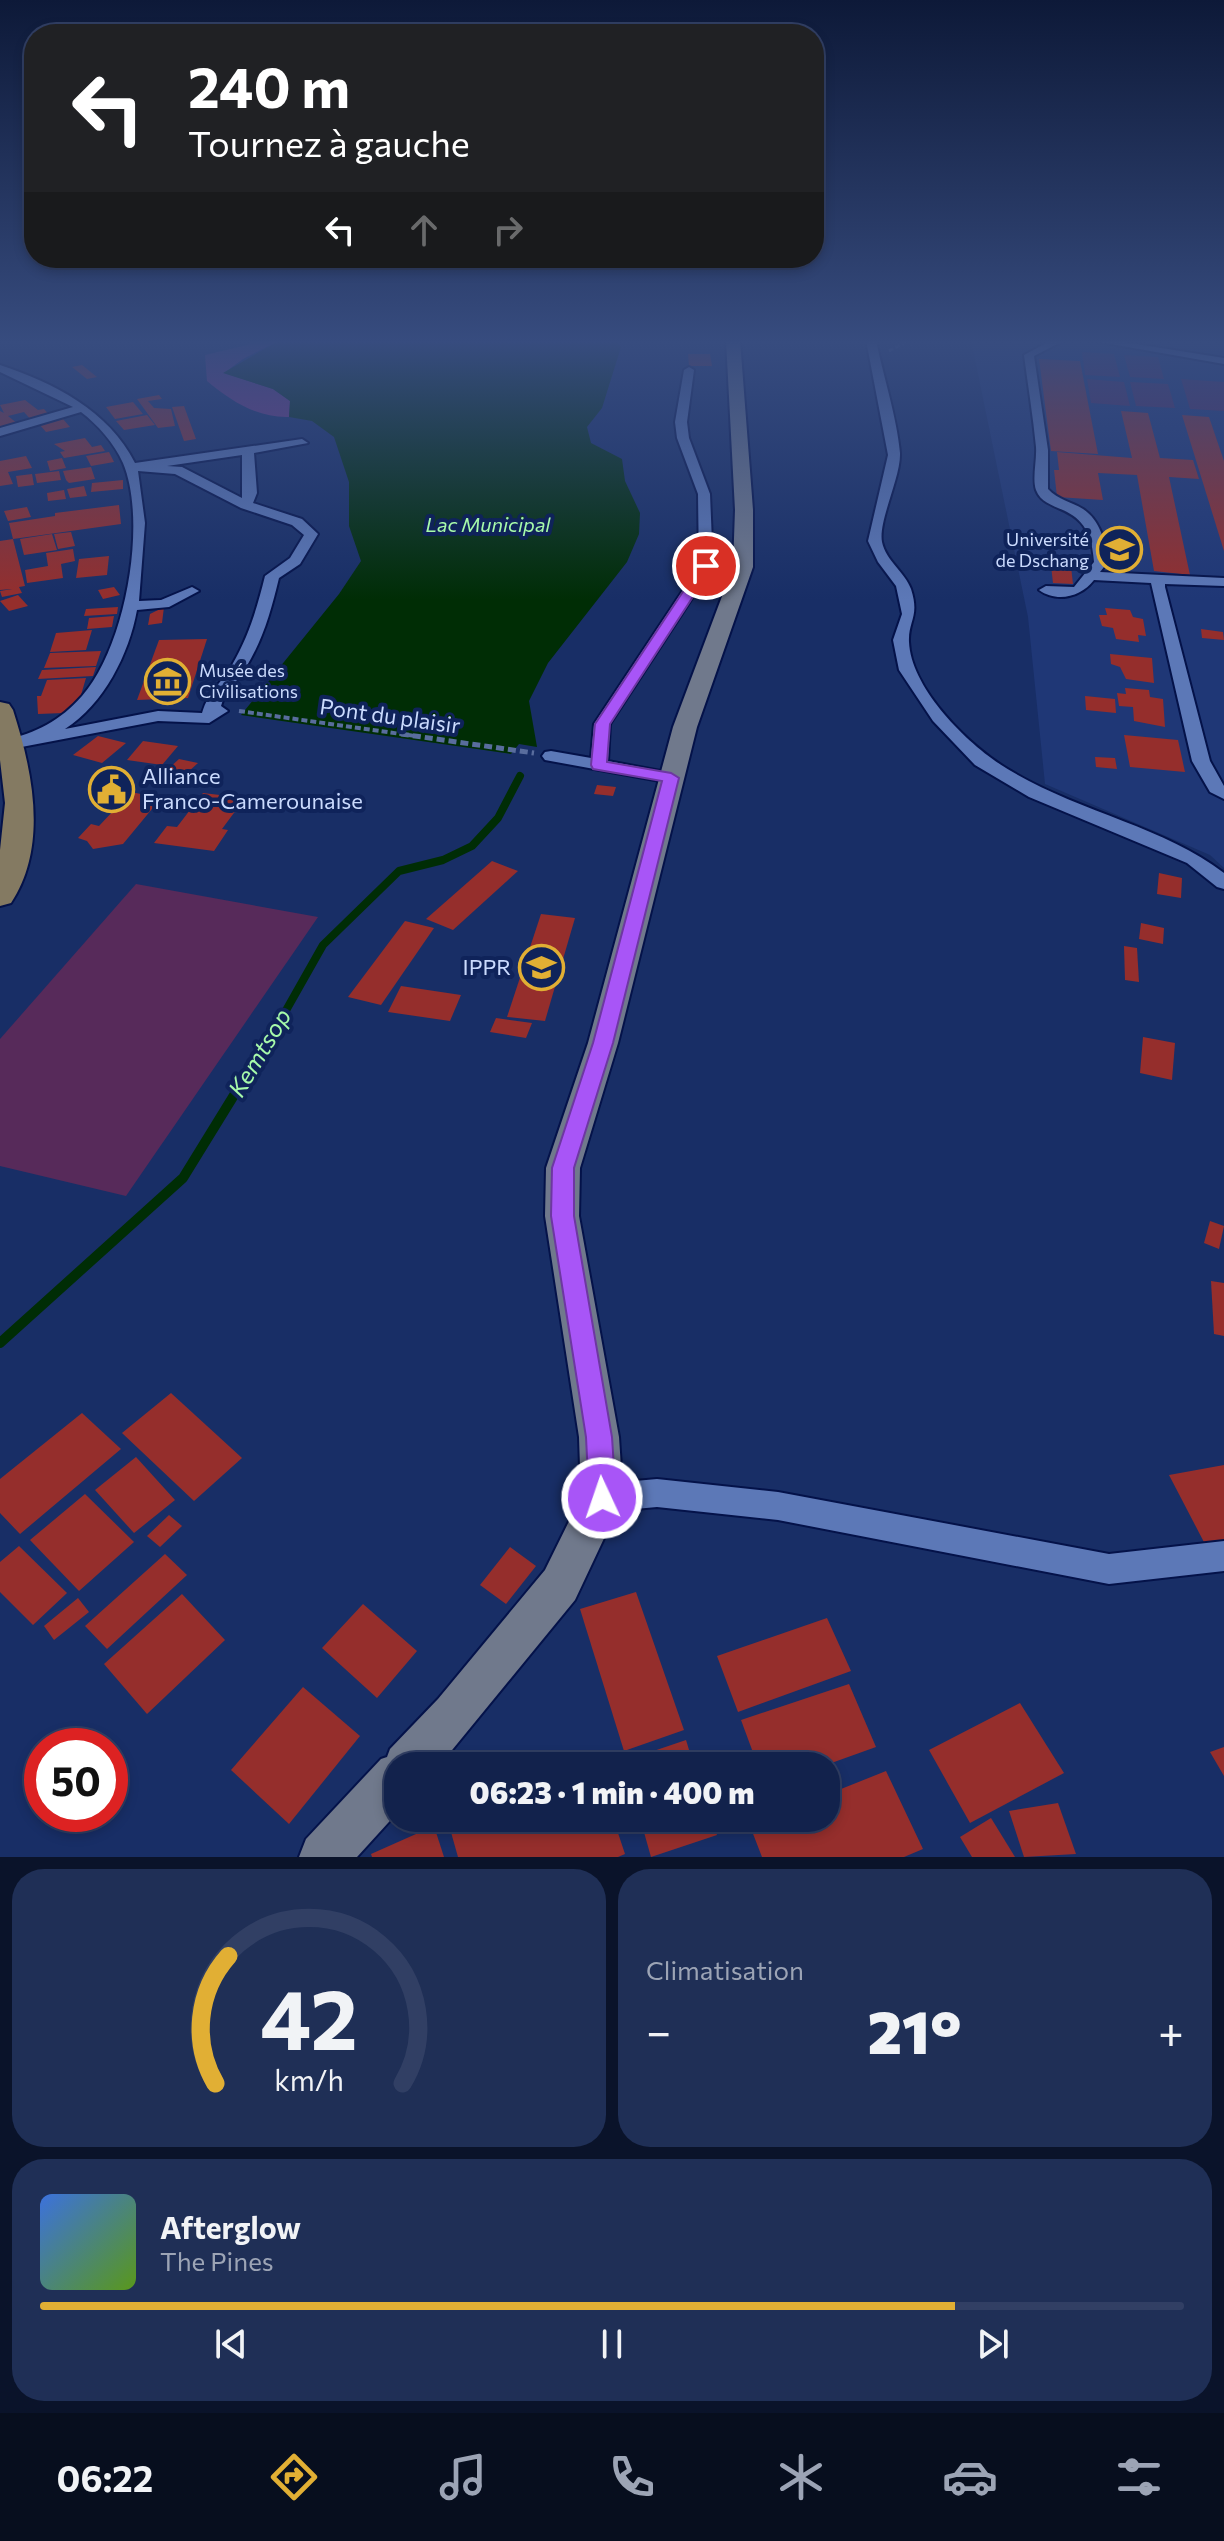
<!DOCTYPE html>
<html lang="fr">
<meta charset="utf-8">
<style>
:root{--surface:#12224c;--page:#1f2f56;--text:#f1f3f6;--muted:#9ca4b5;--line:#313f64;--accent:#e1af34}
body{margin:0;font-family:Commissioner,sans-serif;background:var(--page);color:var(--text);height:100vh;display:flex;flex-direction:column;font-size:30px;white-space:nowrap}
*{box-sizing:border-box;margin:0}
p{font-size:26px;color:var(--muted)}
.icon{flex:none;width:44px;height:44px;fill:none;stroke:currentColor;stroke-width:2;stroke-linecap:round;stroke-linejoin:round}
.map{position:relative;height:1857px;overflow:hidden}
.side{display:flex;flex-direction:column;gap:12px;padding:12px;background:#0a132a;flex:1}
.side>*{flex:none}
.hud{position:absolute;left:24px;top:24px;width:800px;height:244px;border-radius:32px;box-shadow:0 4px 12px #0003,0 0 0 2px var(--line);background:#202124;color:#fff;overflow:hidden}
.speed{position:absolute;left:24px;top:1728px;display:flex;gap:16px;font-size:40px;font-weight:700;text-align:center}
.speed>*{display:grid;place-content:center;width:104px;height:104px;border-radius:50%;background:var(--surface);box-shadow:0 4px 12px #0003,0 0 0 2px var(--line);line-height:1}
.speed .limit{border:12px solid #d22;background:#fff;color:#111}
.pin{position:absolute;display:grid;place-items:center;width:68px;height:68px;color:#fff;margin:-34px;border:4px solid #fff;border-radius:50%;box-shadow:0 2px 8px #0007}
.me{position:absolute;width:88px;margin:-44px;rotate:357deg;stroke-linejoin:round;filter:drop-shadow(0 0 6px #0008)}
.turn{display:flex;align-items:center;gap:28px;height:168px;padding:0 32px;font-size:36px}
.turn .icon{width:104px;height:104px;stroke-width:2.5}
.turn b{display:block;font-size:56px;line-height:68px}
.lanes{display:flex;align-items:center;height:76px;padding:0 32px;background:#0003;justify-content:center;gap:40px;direction:ltr}
.lanes .off{opacity:.35}
.big{font-size:60px;font-weight:800;line-height:1.1}
.side .widget{flex:1;display:flex;flex-direction:column;justify-content:center;gap:12px;min-width:0;padding:0 28px;border-radius:32px;background:var(--page)}
.side .dial{align-items:center;gap:0}
.dial svg{height:208px;overflow:visible;fill:none;stroke:var(--line);stroke-width:7;stroke-linecap:round;text-anchor:middle}
.dial text{fill:var(--text);stroke:none}
.song{display:flex;align-items:center;gap:24px}
.cover{width:96px;height:96px;border-radius:12px;background:linear-gradient(135deg,hsl(220 70% 55%),hsl(90 70% 35%))}
.played{height:8px;border-radius:4px;background:linear-gradient(90deg,var(--accent) 80%,var(--line) 80%)}
.keys{display:flex;justify-content:space-around;direction:ltr}
.heat{display:flex;justify-content:space-between;align-items:center;font-size:44px;direction:ltr}
.side .tiles{flex:1;display:grid;gap:12px;grid-template-columns:1fr 1fr}
.widget:last-child{grid-column:span 2}
.trip{position:absolute;left:384px;top:1752px;width:456px;height:80px;border-radius:32px;background:var(--surface);box-shadow:0 4px 12px #0003,0 0 0 2px var(--line);font-weight:800;line-height:80px;text-align:center}
.tabs{display:flex;height:128px;justify-content:space-around;align-items:center;background:#070e1e;color:var(--muted)}
.tabs .icon{width:56px;height:56px}
.tabs .on{color:var(--accent)}
.tabs b{font-size:36px;color:var(--text)}
.map>svg:first-child{display:block}
.built{fill:#1f3776}
.green{fill:#572a5a}
.forest{fill:#803984}
.water{fill:#002d05}
.lines{fill:none;stroke-linecap:round;stroke-linejoin:round}
.stream-far1{stroke:#002d05;stroke-width:8}
.stream{stroke:#002d05;stroke-width:10}
.building{fill:#952e2c}
.street-casing{stroke:#041249;stroke-width:4}
.secondary-casing{stroke:#041249;stroke-width:4}
.primary-casing{stroke:#041249;stroke-width:4}
.path-far2{stroke:#596d9d;stroke-width:3;stroke-dasharray:5 2;stroke-linecap:butt}
.path-far1{stroke:#596d9d;stroke-width:4;stroke-dasharray:6 3;stroke-linecap:butt}
.path{stroke:#596d9d;stroke-width:5;stroke-dasharray:8 4;stroke-linecap:butt}
.street{fill:#5c78b7;fill-rule:evenodd}
.secondary{fill:#70798c;fill-rule:evenodd}
.primary{fill:#847a62;fill-rule:evenodd}
.route{fill:#a855f7;stroke:#6d37a1;stroke-width:2}
.labels{text-anchor:middle;stroke-width:8;stroke-linejoin:round;paint-order:stroke}
.far-poi-label{font-size:18px;fill:#cadafd;stroke:#0f235a;text-anchor:end}
.far-water-label{font-size:20px;font-style:italic;fill:#a7faaa;stroke:#0f235a}
.street-label{font-size:22px;fill:#cadafd;stroke:#0f235a}
.poi-label{font-size:22px;fill:#cadafd;stroke:#0f235a;text-anchor:start}
.water-label{font-size:24px;font-style:italic;fill:#a7faaa;stroke:#0f235a}
</style>
<div class="map">
<svg width="1224" height="1857" viewBox="0 0 1224 1857">
<rect width="100%" height="100%" fill="#182e66"/>
<polygon class="built" points="971,340 1224,340 1224,868 1210,855 1045,784 1028,617"/>
<g class="green">
<polygon points="1082,352 1114,354 1120,377 1085,375"/>
<polygon points="1124,355 1158,357 1164,379 1130,377"/>
<polygon points="1087,379 1124,382 1130,406 1091,403"/>
<polygon points="1181,379 1224,382 1224,411 1190,409"/>
<polygon points="1130,382 1168,384 1175,408 1136,406"/>
<polygon points="136,884 318,917 126,1196 0,1166 0,1039"/>
</g>
<path class="forest" d="M254 340H280L243 359 224 373 273 389 290 401 289 417C257 418 231 401 207 381L205 355 247 345Z"/>
<polygon class="water" points="280,340 615,340 621,347 602,408 587,427 591,443 622,459 625,481 640,513 639,534 627,562 548,663 529,701 537,747 519,744 511,754 241,715 339,594 361,561 349,526 349,482 334,437 312,421 289,417 290,401 273,389 223,373"/>
<g class="lines">
<polyline class="stream-far1" points="280,1021 323,945 399,871 443,860 472,846 498,818 520,776"/>
<polyline class="stream" points="0,1343 183,1178 281,1019"/>
</g>
<g class="building">
<polygon points="688,354 710,354 712,366 689,366"/>
<polygon points="1039,359 1080,361 1098,454 1051,451"/>
<polygon points="82,365 97,377 87,379 72,367"/>
<polygon points="159,395 162,399 148,401 154,408 171,409 175,426 158,428 137,399"/>
<polygon points="25,400 38,410 44,409 51,417 32,421 24,412 8,416 18,424 0,428 0,411 4,413 0,405"/>
<polygon points="133,402 143,414 115,419 106,407"/>
<polygon points="184,406 196,439 184,441 172,407"/>
<polygon points="1121,411 1148,413 1160,458 1193,460 1199,479 1169,477 1190,575 1154,571 1137,475 1098,473 1103,500 1057,497 1054,470 1059,470 1057,452 1132,458"/>
<polygon points="147,415 155,425 124,430 116,421"/>
<polygon points="1182,415 1209,417 1224,461 1224,551"/>
<polygon points="63,419 70,427 46,432 39,424"/>
<polygon points="85,438 92,447 101,445 105,451 64,458 60,452 65,451 54,444"/>
<polygon points="109,452 114,462 91,466 86,456"/>
<polygon points="26,456 32,468 8,472 13,484 0,486 0,461"/>
<polygon points="62,458 66,468 50,471 47,461"/>
<polygon points="91,467 95,479 69,483 66,480 63,471"/>
<polygon points="59,471 61,480 37,483 35,474"/>
<polygon points="32,474 34,485 18,487 16,476"/>
<polygon points="123,480 123,489 91,492 92,483"/>
<polygon points="84,486 87,496 70,498 67,489"/>
<polygon points="64,490 66,499 48,501 47,493"/>
<polygon points="119,505 121,524 13,539 9,523 55,516 55,513"/>
<polygon points="27,507 31,517 8,521 4,511"/>
<polygon points="71,532 75,546 58,549 54,534"/>
<polygon points="52,534 57,550 24,555 20,539"/>
<polygon points="13,539 25,586 19,587 22,593 2,597 0,591 12,589 0,590 0,541"/>
<polygon points="73,549 75,561 61,564 63,578 27,583 25,570 48,566 46,553"/>
<polygon points="109,556 107,575 76,578 79,559"/>
<polygon points="1050,557 1070,558 1073,584 1053,583"/>
<polygon points="114,587 120,595 103,599 98,590"/>
<polygon points="18,595 28,606 9,611 0,601"/>
<polygon points="118,607 117,614 84,616 86,609"/>
<polygon points="164,607 162,623 148,625 150,614"/>
<polygon points="1105,608 1130,610 1133,617 1143,619 1146,636 1138,635 1139,642 1116,639 1113,628 1102,626 1099,615 1107,615"/>
<polygon points="114,616 112,627 87,629 89,618"/>
<polygon points="1201,629 1223,632 1224,640 1202,638"/>
<polygon points="92,630 86,650 50,652 56,633"/>
<polygon points="207,639 188,698 137,700 159,640"/>
<polygon points="101,651 96,666 44,668 50,653"/>
<polygon points="1110,654 1152,658 1154,683 1126,679 1120,667 1111,664"/>
<polygon points="96,667 93,676 38,679 42,670"/>
<polygon points="86,678 81,695 64,713 38,714 37,696 41,696 47,680"/>
<polygon points="1125,688 1149,690 1150,697 1163,699 1165,727 1134,721 1133,707 1119,706 1117,693 1126,694"/>
<polygon points="1085,696 1115,699 1116,713 1086,710"/>
<polygon points="1124,735 1178,740 1185,772 1130,767"/>
<polygon points="98,736 126,743 102,763 73,755"/>
<polygon points="143,741 178,746 162,765 127,760"/>
<polygon points="1095,757 1115,758 1117,769 1096,767"/>
<polygon points="179,759 198,763 187,773 168,769"/>
<polygon points="597,785 616,787 613,796 594,794"/>
<polygon points="131,792 161,798 123,844 93,849 87,841 78,838 91,824 99,826"/>
<polygon points="203,793 245,798 222,829 228,830 214,851 154,843 167,826 177,827"/>
<polygon points="492,861 518,871 453,930 426,919"/>
<polygon points="1159,873 1182,878 1181,898 1157,894"/>
<polygon points="541,914 575,918 545,1021 507,1017"/>
<polygon points="405,921 434,928 381,1005 348,997"/>
<polygon points="1141,923 1164,928 1163,944 1139,939"/>
<polygon points="1124,946 1137,948 1139,982 1125,980"/>
<polygon points="401,986 461,995 450,1021 388,1012"/>
<polygon points="496,1018 532,1023 526,1038 490,1032"/>
<polygon points="1143,1037 1175,1043 1172,1080 1140,1073"/>
<polygon points="1210,1221 1224,1226 1219,1249 1204,1243"/>
<polygon points="1211,1281 1224,1283 1224,1336 1214,1334"/>
<polygon points="171,1393 242,1458 194,1501 122,1433"/>
<polygon points="82,1413 121,1449 20,1534 0,1513 0,1479"/>
<polygon points="136,1457 175,1500 134,1533 95,1490"/>
<polygon points="1224,1465 1224,1543 1206,1546 1169,1475"/>
<polygon points="85,1494 134,1542 79,1591 30,1540"/>
<polygon points="169,1515 182,1526 160,1547 147,1536"/>
<polygon points="19,1546 67,1593 33,1625 0,1592 0,1562"/>
<polygon points="510,1547 536,1566 506,1604 480,1585"/>
<polygon points="165,1554 187,1575 107,1649 85,1626"/>
<polygon points="636,1592 684,1730 624,1751 580,1609"/>
<polygon points="182,1594 225,1640 147,1714 104,1664"/>
<polygon points="78,1598 89,1612 54,1640 44,1626"/>
<polygon points="363,1604 417,1651 377,1698 322,1648"/>
<polygon points="827,1618 851,1671 738,1712 717,1656"/>
<polygon points="849,1684 876,1747 823,1766 758,1766 741,1720"/>
<polygon points="303,1687 360,1736 289,1824 231,1770"/>
<polygon points="1020,1703 1064,1773 970,1823 929,1750"/>
<polygon points="686,1740 694,1766 625,1766 624,1761"/>
<polygon points="1224,1747 1224,1776 1210,1752"/>
<polygon points="886,1771 923,1849 904,1857 762,1857 750,1826 770,1818 826,1818 826,1795"/>
<polygon points="1058,1803 1076,1854 1024,1857 1009,1811"/>
<polygon points="447,1818 613,1818 625,1854 618,1857 458,1857"/>
<polygon points="640,1818 711,1818 717,1835 651,1857"/>
<polygon points="991,1818 1015,1857 972,1857 960,1837"/>
<polygon points="434,1826 444,1857 372,1857 371,1854"/>
</g>
<g class="lines">
<defs>
<g id="street">
<path d="M866 340H876C883 375 897 418 900 453 901 477 878 521 882 542 886 561 905 572 911 589 920 617 908 620 909 642 911 690 972 749 1011 771 1077 811 1165 827 1224 873V889L1217 887 1187 863 1029 797 975 765 933 721 899 670 893 640 902 614 896 586 878 562 868 541 888 455Z"/>
<path d="M1052 340H1065L1034 356 1048 450V489C1058 500 1072 502 1083 509 1100 520 1106 543 1108 562L1100 572 1224 578V586L1165 584V587L1210 761 1224 786V799L1210 792 1192 761 1151 583 1094 580C1081 597 1057 603 1039 590L1046 586 1074 587 1094 562C1090 498 1046 517 1036 490 1032 479 1037 460 1036 447 1033 416 1028 386 1024 355Z"/>
<polygon points="1088,340 1111,340 1224,358 1224,364"/>
<path d="M0 365C54 383 108 410 135 463L302 439 308 443 254 453 257 493 253 503 302 519 318 534 300 564 279 578C271 611 263 640 245 669 237 683 225 690 221 706L228 711 209 723 158 721 11 749 3 744 5 740C36 733 60 721 82 696 125 648 148 523 123 463 114 443 98 425 81 412L0 436V428L73 407 0 372ZM242 455V498L182 467 167 466ZM138 471 175 474 241 508 292 525 304 535 290 558 265 576C257 608 249 636 232 665 221 684 209 690 202 713L158 711 65 729C104 704 129 654 137 610L169 607 199 591 192 587 161 600 139 601 145 523Z"/>
<polygon points="689,367 694,370 687,422 689,438 710,494 713,566 610,724 608,761 671,773 680,778 671,783 545,760 542,756 545,752 551,751 591,758 594,724 699,566 698,494 677,438 675,422 684,370"/>
<polygon points="657,1479 778,1492 1109,1554 1224,1541 1224,1571 1109,1584 778,1520 657,1507 602,1512 592,1508 587,1498 592,1488 602,1484"/>
</g>
<polygon id="secondary" points="726,340 740,340 753,510 753,567 697,727 618,1043 580,1168 579,1216 619,1437 623,1498 575,1600 439,1766 398,1766 398,1812 357,1857 299,1857 306,1839 381,1759 387,1757 390,1749 438,1699 545,1570 581,1497 579,1437 545,1216 546,1168 588,1043 673,727 733,567 735,510"/>
<path id="primary" d="M0 702 9 704 13 710C32 769 49 846 11 903L0 906V850L5 803 0 760Z"/>
</defs>
<use href="#street" class="street-casing"/>
<use href="#secondary" class="secondary-casing"/>
<use href="#primary" class="primary-casing"/>
<polyline class="path-far2" points="889,351 909,340"/>
<polyline class="path-far1" points="239,711 415,736"/>
<polyline class="path" points="401,734 534,753"/>
<use href="#street" class="street"/>
<use href="#secondary" class="secondary"/>
<use href="#primary" class="primary"/>
</g>
<linearGradient id="sky" x2="0" y2="1"><stop stop-color="#0d1938"/><stop offset="0.57" stop-color="#374c7f"/><stop offset="1" stop-color="#374c7f" stop-opacity="0"/></linearGradient>
<rect width="1224" height="600" fill="url(#sky)"/>
<polygon class="route" points="702,563 713,566 610,724 607,762 671,773 679,778 613,1043 574,1168 574,1216 612,1437 616,1498 612,1507 602,1510 593,1507 589,1498 586,1437 551,1216 552,1168 593,1043 662,781 593,769 591,765 595,724"/>
<defs>
<symbol id="university-ring" viewBox="-11 -11 22 22"><circle r="9.5" fill="#0f235a" stroke="#e1af34" stroke-width="1.5"/><path d="M0-5L7-2L0 1L-7-2ZM-4 1L0 2.5L4 1V4Q0 6-4 4Z" fill="#e1af34"/></symbol>
<symbol id="museum-ring" viewBox="-11 -11 22 22"><circle r="9.5" fill="#0f235a" stroke="#e1af34" stroke-width="1.5"/><path d="M0-6L6-3V-2H-6V-3ZM-5-1h2V3h-2ZM-1-1h2V3h-2ZM3-1h2V3H3ZM-6 4H6V6H-6Z" fill="#e1af34"/></symbol>
<symbol id="civic-ring" viewBox="-11 -11 22 22"><circle r="9.5" fill="#0f235a" stroke="#e1af34" stroke-width="1.5"/><path d="M-.6-6.5H3V-4.5H.6V-3L4-1V1h2V6H-6V1h2V-1L-.6-3ZM-1.2 2.5V6h2.4V2.5Z" fill="#e1af34"/></symbol>
</defs>
<g fill-rule="evenodd">
<use href="#university-ring" x="1094" y="524" width="51" height="51"/>
<use href="#museum-ring" x="142" y="656" width="51" height="51"/>
<use href="#civic-ring" x="86" y="764" width="51" height="51"/>
<use href="#university-ring" x="516" y="942" width="51" height="51"/>
</g>
<g class="labels">
<g class="far-poi-label">
<text x="1089" y="546">Université<tspan x="1089" dy="21">de Dschang</tspan></text>
<text x="199" y="677" text-anchor="start">Musée des<tspan x="199" dy="21">Civilisations</tspan></text>
</g>
<g class="far-water-label">
<text x="488" y="532">Lac Municipal</text>
</g>
<g class="street-label">
<text transform="translate(390 716) rotate(8)" y="8">Pont du plaisir</text>
</g>
<g class="poi-label">
<text x="142" y="784">Alliance<tspan x="142" dy="25">Franco-Camerounaise</tspan></text>
<text x="511" y="975" text-anchor="end">IPPR</text>
</g>
<g class="water-label">
<text transform="translate(260 1053) rotate(-59)" y="8">Kemtsop</text>
</g>
</g>
</svg>
<div class="speed"><div class="limit">50</div></div>
<div class="pin" style="left:706px;top:566px;background:#d93025"><svg class="icon" aria-label="arrive" viewBox="0 0 24 24"><path d="M6 21V4h12l-3 4 3 4H6"/></svg></div>
<svg class="me" style="left:602px;top:1498px" viewBox="-20 -20 40 40"><circle r="17" fill="#a855f7" stroke="#fff" stroke-width="3"/><path d="M0-11L8 9 0 5-8 9z" fill="#fff"/></svg>
<div class="trip">06:23 · 1 min · 400 m</div>
<div class="hud">
<div class="turn"><svg class="icon" aria-label="left" viewBox="0 0 24 24"><path d="M17 20v-9H6M10 6l-5 5 5 5"/></svg><div><b>240 m</b>Tournez à gauche</div></div>
<div class="lanes"><svg class="icon" aria-label="left" viewBox="0 0 24 24"><path d="M17 20v-9H6M10 6l-5 5 5 5"/></svg><svg class="icon off" aria-label="ahead" viewBox="0 0 24 24"><path d="M12 20V5M6 11l6-6 6 6"/></svg><svg class="icon off" aria-label="right" viewBox="0 0 24 24"><path d="M7 20v-9h11M14 6l5 5-5 5"/></svg></div>
</div>
</div>
<section class="side">
<div class="tiles">
<div class="widget dial"><svg viewBox="0 0 100 80">
<path d="M14 69A42 42 0 1 1 86 69"/>
<path d="M14 69A42 42 0 0 1 19 20" stroke="#e1af34"/>
<text x="50" y="56" font-size="32" font-weight="700">42</text>
<text x="50" y="72" font-size="11">km/h</text>
</svg></div>
<div class="widget"><p>Climatisation</p>
<div class="heat"><a>−</a><b class="big">21°</b><a>+</a></div>
</div>
<div class="widget">
<div class="song"><i class="cover"></i><div><b>Afterglow</b><p>The Pines</p></div></div>
<div class="played"></div>
<div class="keys"><svg class="icon" aria-label="previous" viewBox="0 0 24 24"><path d="M18 5L8 12l10 7zM5 5v14"/></svg><svg class="icon" aria-label="pause" viewBox="0 0 24 24"><path d="M8 5v14M16 5v14"/></svg><svg class="icon" aria-label="next" viewBox="0 0 24 24"><path d="M6 5l10 7-10 7zM19 5v14"/></svg></div>
</div>
</div>
</section>
<nav class="tabs">
<b>06:22</b>
<svg class="icon on" aria-label="directions" viewBox="0 0 24 24"><path d="M12 3l9 9-9 9-9-9zM9 14v-3h6M13 9l2 2-2 2"/></svg>
<svg class="icon" aria-label="music" viewBox="0 0 24 24"><path d="M9 18V5l10-2v13"/><circle cx="6" cy="18" r="3"/><circle cx="16" cy="16" r="3"/></svg>
<svg class="icon" aria-label="phone" viewBox="0 0 24 24"><path d="M5 4h4l2 5-3 2q2 4 5 5l2-3 5 2v4C11 20 4 13 5 4z"/></svg>
<svg class="icon" aria-label="climate" viewBox="0 0 24 24"><path d="M12 3v18M4 7l16 10M4 17L20 7"/></svg>
<svg class="icon" aria-label="car" viewBox="0 0 24 24"><path d="M5 17H2v-5l4-1 3-4h7l3 4 3 1v5h-3M9 17h6M6 11h13"/><circle cx="7" cy="17" r="2"/><circle cx="17" cy="17" r="2"/></svg>
<svg class="icon" aria-label="filters" viewBox="0 0 24 24"><path d="M4 7h16M4 17h16"/><circle cx="9" cy="7" r="2"/><circle cx="15" cy="17" r="2"/></svg>
</nav>
